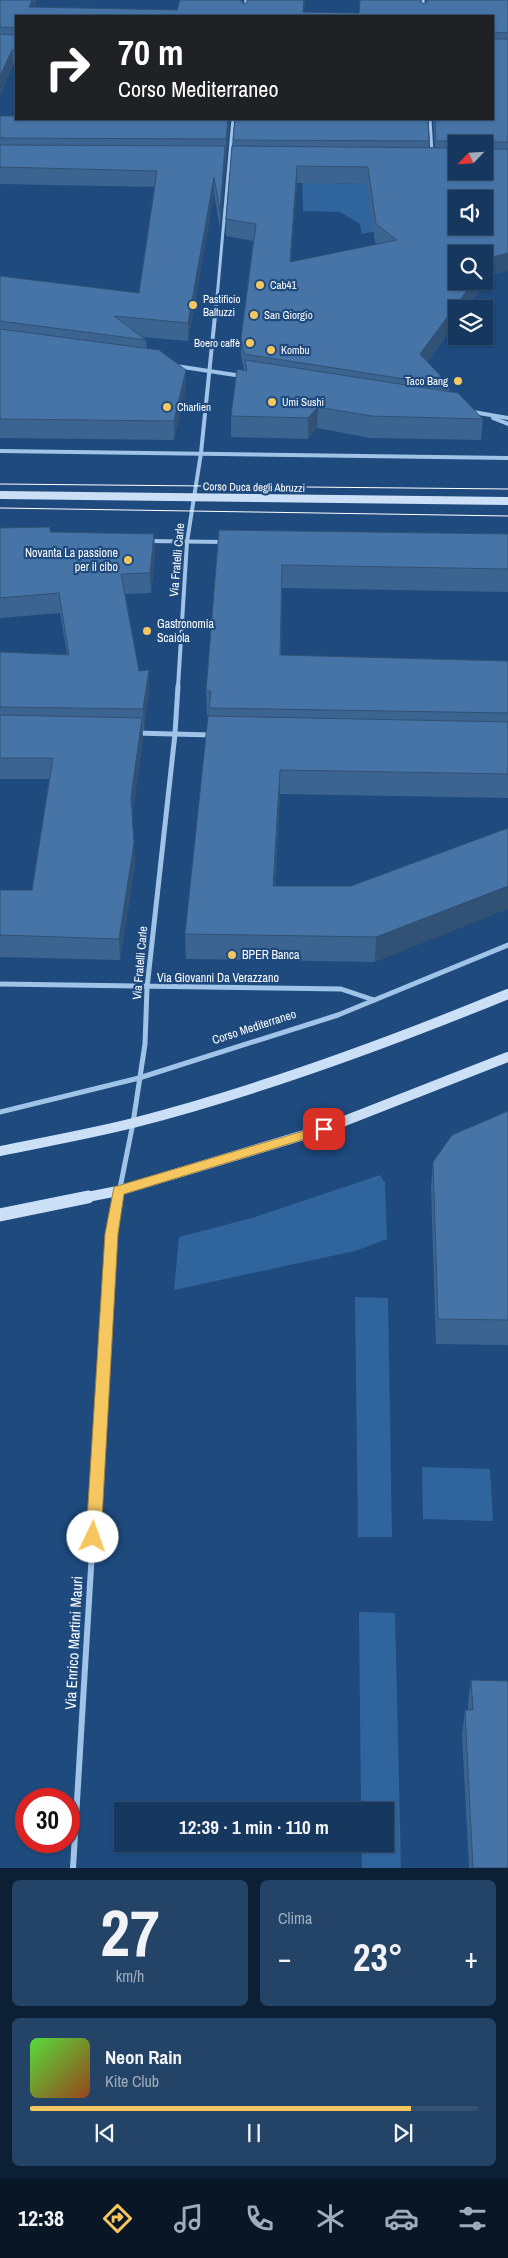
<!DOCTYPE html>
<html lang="it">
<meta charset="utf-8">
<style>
:root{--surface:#16385e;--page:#234367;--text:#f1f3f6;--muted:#9eacbc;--line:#355273;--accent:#f7c75f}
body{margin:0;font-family:"Archivo Narrow",sans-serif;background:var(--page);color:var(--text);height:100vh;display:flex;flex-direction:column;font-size:19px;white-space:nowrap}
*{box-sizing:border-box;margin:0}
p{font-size:16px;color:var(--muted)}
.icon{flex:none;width:28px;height:28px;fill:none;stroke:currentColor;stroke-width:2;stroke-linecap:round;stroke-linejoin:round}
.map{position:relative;height:1868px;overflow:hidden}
.panel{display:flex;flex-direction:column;gap:12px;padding:12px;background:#0c1f34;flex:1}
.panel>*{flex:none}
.hud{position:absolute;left:15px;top:15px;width:479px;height:105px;border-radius:0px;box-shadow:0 1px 4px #0004,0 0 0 1px var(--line);background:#202124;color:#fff;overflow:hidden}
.needle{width:32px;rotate:245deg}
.fabs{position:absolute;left:448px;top:135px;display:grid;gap:10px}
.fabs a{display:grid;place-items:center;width:45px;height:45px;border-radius:0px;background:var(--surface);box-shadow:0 1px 4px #0004,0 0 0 1px var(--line);font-size:25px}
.speed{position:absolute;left:15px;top:1788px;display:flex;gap:10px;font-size:25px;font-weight:700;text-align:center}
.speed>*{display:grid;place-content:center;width:65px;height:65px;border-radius:50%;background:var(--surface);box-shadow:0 1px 4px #0004,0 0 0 1px var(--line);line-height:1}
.speed .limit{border:8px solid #d22;background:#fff;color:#111}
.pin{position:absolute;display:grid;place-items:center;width:42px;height:42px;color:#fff;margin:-21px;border-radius:10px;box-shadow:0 2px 8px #0006}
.me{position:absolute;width:55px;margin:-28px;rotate:3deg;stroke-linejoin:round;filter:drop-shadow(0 0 4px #0008)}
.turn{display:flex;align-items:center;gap:18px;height:105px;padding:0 20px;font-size:22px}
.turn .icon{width:65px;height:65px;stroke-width:2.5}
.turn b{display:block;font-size:35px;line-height:42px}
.big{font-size:38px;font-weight:800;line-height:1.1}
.panel .card{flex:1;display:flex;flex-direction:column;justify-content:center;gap:8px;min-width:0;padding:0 18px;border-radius:8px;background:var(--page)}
.panel .dial{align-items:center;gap:0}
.dial b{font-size:65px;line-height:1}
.song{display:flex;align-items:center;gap:15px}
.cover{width:60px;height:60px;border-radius:8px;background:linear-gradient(135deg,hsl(110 70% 55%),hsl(20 70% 35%))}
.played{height:5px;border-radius:2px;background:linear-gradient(90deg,var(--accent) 85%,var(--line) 85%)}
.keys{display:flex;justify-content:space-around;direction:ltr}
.heat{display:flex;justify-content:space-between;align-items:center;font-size:28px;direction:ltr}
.panel .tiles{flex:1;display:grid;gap:12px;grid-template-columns:1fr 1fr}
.card:last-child{grid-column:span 2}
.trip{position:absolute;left:114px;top:1802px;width:280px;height:50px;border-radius:0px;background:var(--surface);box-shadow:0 1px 4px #0004,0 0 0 1px var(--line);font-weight:800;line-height:50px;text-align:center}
.tab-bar{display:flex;height:80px;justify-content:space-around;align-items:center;background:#091626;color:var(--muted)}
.tab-bar .icon{width:35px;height:35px}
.tab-bar .active{color:var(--accent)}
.tab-bar b{font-size:22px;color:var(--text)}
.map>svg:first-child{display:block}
.green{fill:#30649c}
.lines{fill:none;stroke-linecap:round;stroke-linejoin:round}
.minor-far3{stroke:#a0c3e8;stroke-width:3}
.minor-far2{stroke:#a0c3e8;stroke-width:4}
.minor-far1{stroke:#a0c3e8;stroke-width:5}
.minor{stroke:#a0c3e8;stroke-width:6}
.secondary-far2{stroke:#cbdff6;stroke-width:8}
.secondary-far1{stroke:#cbdff6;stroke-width:10}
.secondary{stroke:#cbdff6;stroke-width:13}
.tram{stroke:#fff;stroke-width:1}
.wall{fill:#3c6490;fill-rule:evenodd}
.shaded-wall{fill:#315175}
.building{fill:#4674a7;stroke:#315175;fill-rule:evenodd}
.route{fill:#f7c75f;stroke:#a1813e}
.poi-dot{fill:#f7c75f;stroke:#1e4a7e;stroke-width:2}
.labels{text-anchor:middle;stroke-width:4.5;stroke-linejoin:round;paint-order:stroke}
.far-poi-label{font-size:11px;fill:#fff;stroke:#1e4a7e;text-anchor:start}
.far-street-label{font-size:11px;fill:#fff;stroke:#1e4a7e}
.poi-label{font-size:12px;fill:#fff;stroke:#1e4a7e;text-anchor:start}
.street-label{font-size:12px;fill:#fff;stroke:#1e4a7e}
.near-street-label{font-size:15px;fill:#fff;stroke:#1e4a7e}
</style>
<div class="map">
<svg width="508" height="1868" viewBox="0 0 508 1868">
<rect width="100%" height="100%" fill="#1e4a7e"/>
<g class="green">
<polygon points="302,172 333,173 335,184 367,184 369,192 484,199 456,199 440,218 362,234 360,224 340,212 303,211"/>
<polygon points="380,1175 385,1183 387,1239 355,1251 174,1290 179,1237 252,1218"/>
<polygon points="355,1297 388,1298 392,1537 358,1537"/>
<polygon points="422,1467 490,1469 493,1521 423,1519"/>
<polygon points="359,1612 395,1613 401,1868 362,1868 361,1844 385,1844 385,1811 361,1811"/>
</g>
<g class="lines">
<g class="minor-far3">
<polyline points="423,0 424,16"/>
<polyline points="244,16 246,0"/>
<polyline points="430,119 432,153"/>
<polyline points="217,298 233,119"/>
</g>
<g class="minor-far2">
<polyline points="176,366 242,376"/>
<polyline points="473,412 508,418"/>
<polyline points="493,418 508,424"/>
<polyline points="0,451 508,458"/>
<polyline points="148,541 224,542"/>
<polyline points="178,687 187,542 201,453 217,296"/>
</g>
<g class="minor-far1">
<polyline points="135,733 212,735"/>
<polyline points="0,984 341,989 374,1000"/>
<polyline points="0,1112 139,1078 338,1015 508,945"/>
<polyline points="118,1198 133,1123 145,1044 147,988 175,734 178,686"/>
</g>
<polyline class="minor" points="73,1868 111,1234 118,1197"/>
<polyline class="secondary-far2" points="0,495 508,501"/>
<g class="secondary-far1">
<path d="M0 1151C44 1142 89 1134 133 1123 261 1090 386 1044 508 994"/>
<polyline points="82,1198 118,1191 324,1129 508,1057"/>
</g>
<polyline class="secondary" points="0,1215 88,1197"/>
<g class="tram">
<polyline points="0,484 508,489"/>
<polyline points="0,508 508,516"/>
</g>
</g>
<g class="wall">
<path d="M0 0 35 7 177 10 243 3 244 4 304 12 359 13 421 2 424 4 427 3 426 0H508V271L491 274 466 309H456V322L427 362 450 386 449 391 483 419 481 440 370 438 317 428 308 439 231 437V416L244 370 241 356V338L253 241 226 236V219L233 146V140L429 141V148H435L433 119H492V16H16V65H13L0 95ZM456 144H484L456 171ZM297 183 367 184 375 242 378 244 291 262Z"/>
<polygon points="0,116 16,119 230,119 226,156 220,228 214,194 188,341 142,337 146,340 147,348 186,370 186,388 174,440 0,438 0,276 139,293 155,187 0,184"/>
<polygon points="0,528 50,532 154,534 155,554 151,593 125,594 139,671 149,691 144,730 142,730 143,739 132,816 135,864 120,960 0,957 0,890 32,890 49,779 0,779 0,652 67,654 60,613 0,618"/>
<polygon points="219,530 508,534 508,592 282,588 281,655 508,661 508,798 280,794 275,886 351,886 508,828 375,962 186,959 185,934 209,716 209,715 207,715 206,691"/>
<polygon points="508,1111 508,1345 436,1344 431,1187 433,1162"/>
<polygon points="471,1680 508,1868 469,1868 462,1734 465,1710 468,1710 468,1704"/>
</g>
<g class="shaded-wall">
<polygon points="32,0 37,0 32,16 29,7"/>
<polygon points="304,0 305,0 304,16 303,12"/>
<polygon points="12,50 13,65 0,95 0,76"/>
<polygon points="228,119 230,119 226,156 226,139"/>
<polygon points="225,146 226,163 220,228 220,211"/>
<polygon points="297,166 297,183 290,280 290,262"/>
<polygon points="214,177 214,194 188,341 188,323"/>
<polygon points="508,253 508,271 491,274 466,309 456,309 456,322 419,373 420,354 474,281 484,281 484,268 492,257"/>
<polygon points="186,370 186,388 174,440 174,421"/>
<polygon points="318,407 317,428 308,439 308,418"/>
<polygon points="154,534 155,554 151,593 150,573"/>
<polygon points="149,670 149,691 144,730 143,709"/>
<polygon points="142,718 143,739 132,818 131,797"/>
<polygon points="280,770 280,794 273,910 273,886"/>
<polygon points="134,843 135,864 120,960 119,939"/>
<polygon points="508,886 508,909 375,962 376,937"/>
</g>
<g class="building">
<polygon points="0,0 32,0 29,7 177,10 180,0 241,0 241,1 244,4 247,2 247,0 304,0 303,12 359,13 360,0 421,0 421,2 424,4 428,1 428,0 508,0 508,33 492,32 492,16 16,16 16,29 16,28 0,27"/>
<polygon points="0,34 15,35 16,34 16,50 12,50 0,76"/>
<polygon points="492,39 508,39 508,142 485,142 483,144 460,144 458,141 436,141 435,119 492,119"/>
<polygon points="0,116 16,116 16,119 228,119 226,139 0,138"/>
<polygon points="235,119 428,119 429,141 233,140"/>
<polygon points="0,145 225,146 220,211 214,177 188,323 114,316 146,340 0,321 0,276 139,293 157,171 0,167"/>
<path d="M232 146 456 148V171H484V147L485 149H508V253L492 257 484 268V254H456V281H474L420 354 450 386 244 354 241 338 256 224 226 219ZM297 166 368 167 376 224 397 240 290 262ZM456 199H484V226H456Z"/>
<polygon points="0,329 159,350 186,370 174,421 0,419"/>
<polygon points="245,360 458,393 483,419 371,416 318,407 308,418 231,416 237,369 247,371"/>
<polygon points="50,527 50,532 154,534 150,573 121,574 139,671 149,670 143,709 0,707 0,652 69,655 59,593 0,598 0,528"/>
<polygon points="219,530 508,534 508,569 282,565 280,655 508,661 508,713 209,708 211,691 206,691"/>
<polygon points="0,715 142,718 131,797 134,843 119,939 0,935 0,890 32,890 53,758 0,758"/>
<polygon points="208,716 508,722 508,774 280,770 273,886 351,886 508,828 508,886 376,937 185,934"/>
<polygon points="508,1111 508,1320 438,1319 433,1162 452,1135"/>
<polygon points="471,1680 508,1681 508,1868 473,1868 465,1710 473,1710"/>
</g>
<polygon class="route" points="324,1125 330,1129 328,1132 124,1194 118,1234 101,1537 98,1542 93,1544 88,1542 86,1537 105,1234 114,1187"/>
<g class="poi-dot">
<circle cx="260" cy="285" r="5"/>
<circle cx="193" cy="305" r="5"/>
<circle cx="254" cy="315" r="5"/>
<circle cx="250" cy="343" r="5"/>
<circle cx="271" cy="350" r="5"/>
<circle cx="458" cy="381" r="5"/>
<circle cx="272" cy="402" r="5"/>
<circle cx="167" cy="407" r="5"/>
<circle cx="128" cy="560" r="5"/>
<circle cx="147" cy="631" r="5"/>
<circle cx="232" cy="955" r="5"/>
</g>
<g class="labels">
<g class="far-poi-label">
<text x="270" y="289">Cab41</text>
<text x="203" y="303">Pastificio<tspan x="203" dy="13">Baltuzzi</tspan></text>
<text x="264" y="319">San Giorgio</text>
<text x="240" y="347" text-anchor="end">Boero caffè</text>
<text x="281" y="354">Kombu</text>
<text x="448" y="385" text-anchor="end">Taco Bang</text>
<text x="282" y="406">Umi Sushi</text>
<text x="177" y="411">Charlien</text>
</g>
<g class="far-street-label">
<text transform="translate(254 487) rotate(1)" y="4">Corso Duca degli Abruzzi</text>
</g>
<g class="poi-label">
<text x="118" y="557" text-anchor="end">Novanta La passione<tspan x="118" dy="14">per il cibo</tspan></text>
<text x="157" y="628">Gastronomia<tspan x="157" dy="14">Scaiola</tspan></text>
<text x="242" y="959">BPER Banca</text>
</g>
<g class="street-label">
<text transform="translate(177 560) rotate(-85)" y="4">Via Fratelli Carle</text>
<text transform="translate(140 963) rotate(-85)" y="4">Via Fratelli Carle</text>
<text x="218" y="982">Via Giovanni Da Verazzano</text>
<text transform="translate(254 1027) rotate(-18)" y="4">Corso Mediterraneo</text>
</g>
<g class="near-street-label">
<text transform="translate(74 1643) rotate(-87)" y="5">Via Enrico Martini Mauri</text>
</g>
</g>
</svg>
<div class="fabs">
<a><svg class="needle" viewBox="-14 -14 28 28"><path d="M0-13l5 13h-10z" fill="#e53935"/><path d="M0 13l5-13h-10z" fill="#9eacbc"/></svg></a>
<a><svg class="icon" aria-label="sound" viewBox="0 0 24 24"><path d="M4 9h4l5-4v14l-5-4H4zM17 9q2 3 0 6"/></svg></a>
<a><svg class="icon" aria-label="search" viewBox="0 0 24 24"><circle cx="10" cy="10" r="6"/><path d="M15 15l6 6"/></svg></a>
<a><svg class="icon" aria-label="layers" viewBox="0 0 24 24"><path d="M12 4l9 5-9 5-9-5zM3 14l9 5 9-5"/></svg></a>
</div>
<div class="speed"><div class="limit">30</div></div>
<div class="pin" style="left:324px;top:1129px;background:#d93025"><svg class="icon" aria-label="arrive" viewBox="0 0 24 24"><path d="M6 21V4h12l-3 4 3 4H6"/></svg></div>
<svg class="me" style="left:93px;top:1537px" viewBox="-20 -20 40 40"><circle r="19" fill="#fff"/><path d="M0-13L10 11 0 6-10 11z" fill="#f7c75f"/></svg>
<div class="trip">12:39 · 1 min · 110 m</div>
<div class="hud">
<div class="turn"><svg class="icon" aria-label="right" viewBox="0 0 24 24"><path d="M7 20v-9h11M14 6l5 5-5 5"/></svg><div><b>70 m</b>Corso Mediterraneo</div></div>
</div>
</div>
<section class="panel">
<div class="tiles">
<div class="card dial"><b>27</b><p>km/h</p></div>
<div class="card"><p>Clima</p>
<div class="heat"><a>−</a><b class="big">23°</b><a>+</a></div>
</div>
<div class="card">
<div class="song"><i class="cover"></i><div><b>Neon Rain</b><p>Kite Club</p></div></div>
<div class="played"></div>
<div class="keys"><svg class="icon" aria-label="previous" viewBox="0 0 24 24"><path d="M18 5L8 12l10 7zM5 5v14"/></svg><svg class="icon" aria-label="pause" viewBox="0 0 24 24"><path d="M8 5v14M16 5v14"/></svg><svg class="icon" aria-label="next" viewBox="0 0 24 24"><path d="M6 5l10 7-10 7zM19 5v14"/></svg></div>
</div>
</div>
</section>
<nav class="tab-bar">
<b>12:38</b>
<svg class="icon active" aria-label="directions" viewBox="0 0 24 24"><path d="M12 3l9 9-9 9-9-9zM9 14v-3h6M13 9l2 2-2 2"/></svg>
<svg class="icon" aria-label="music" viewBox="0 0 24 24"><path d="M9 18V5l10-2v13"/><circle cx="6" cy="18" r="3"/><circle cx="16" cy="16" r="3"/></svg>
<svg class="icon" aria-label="phone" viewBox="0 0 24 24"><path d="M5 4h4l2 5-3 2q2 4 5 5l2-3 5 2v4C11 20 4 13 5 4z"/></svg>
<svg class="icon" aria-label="climate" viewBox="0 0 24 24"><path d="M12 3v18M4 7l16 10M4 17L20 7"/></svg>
<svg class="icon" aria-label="car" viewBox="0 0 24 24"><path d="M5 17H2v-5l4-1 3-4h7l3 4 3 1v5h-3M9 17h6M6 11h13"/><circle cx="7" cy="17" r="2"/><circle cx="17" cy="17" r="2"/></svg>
<svg class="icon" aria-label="filters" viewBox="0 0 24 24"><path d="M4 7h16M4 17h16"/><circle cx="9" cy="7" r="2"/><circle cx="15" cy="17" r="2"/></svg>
</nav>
